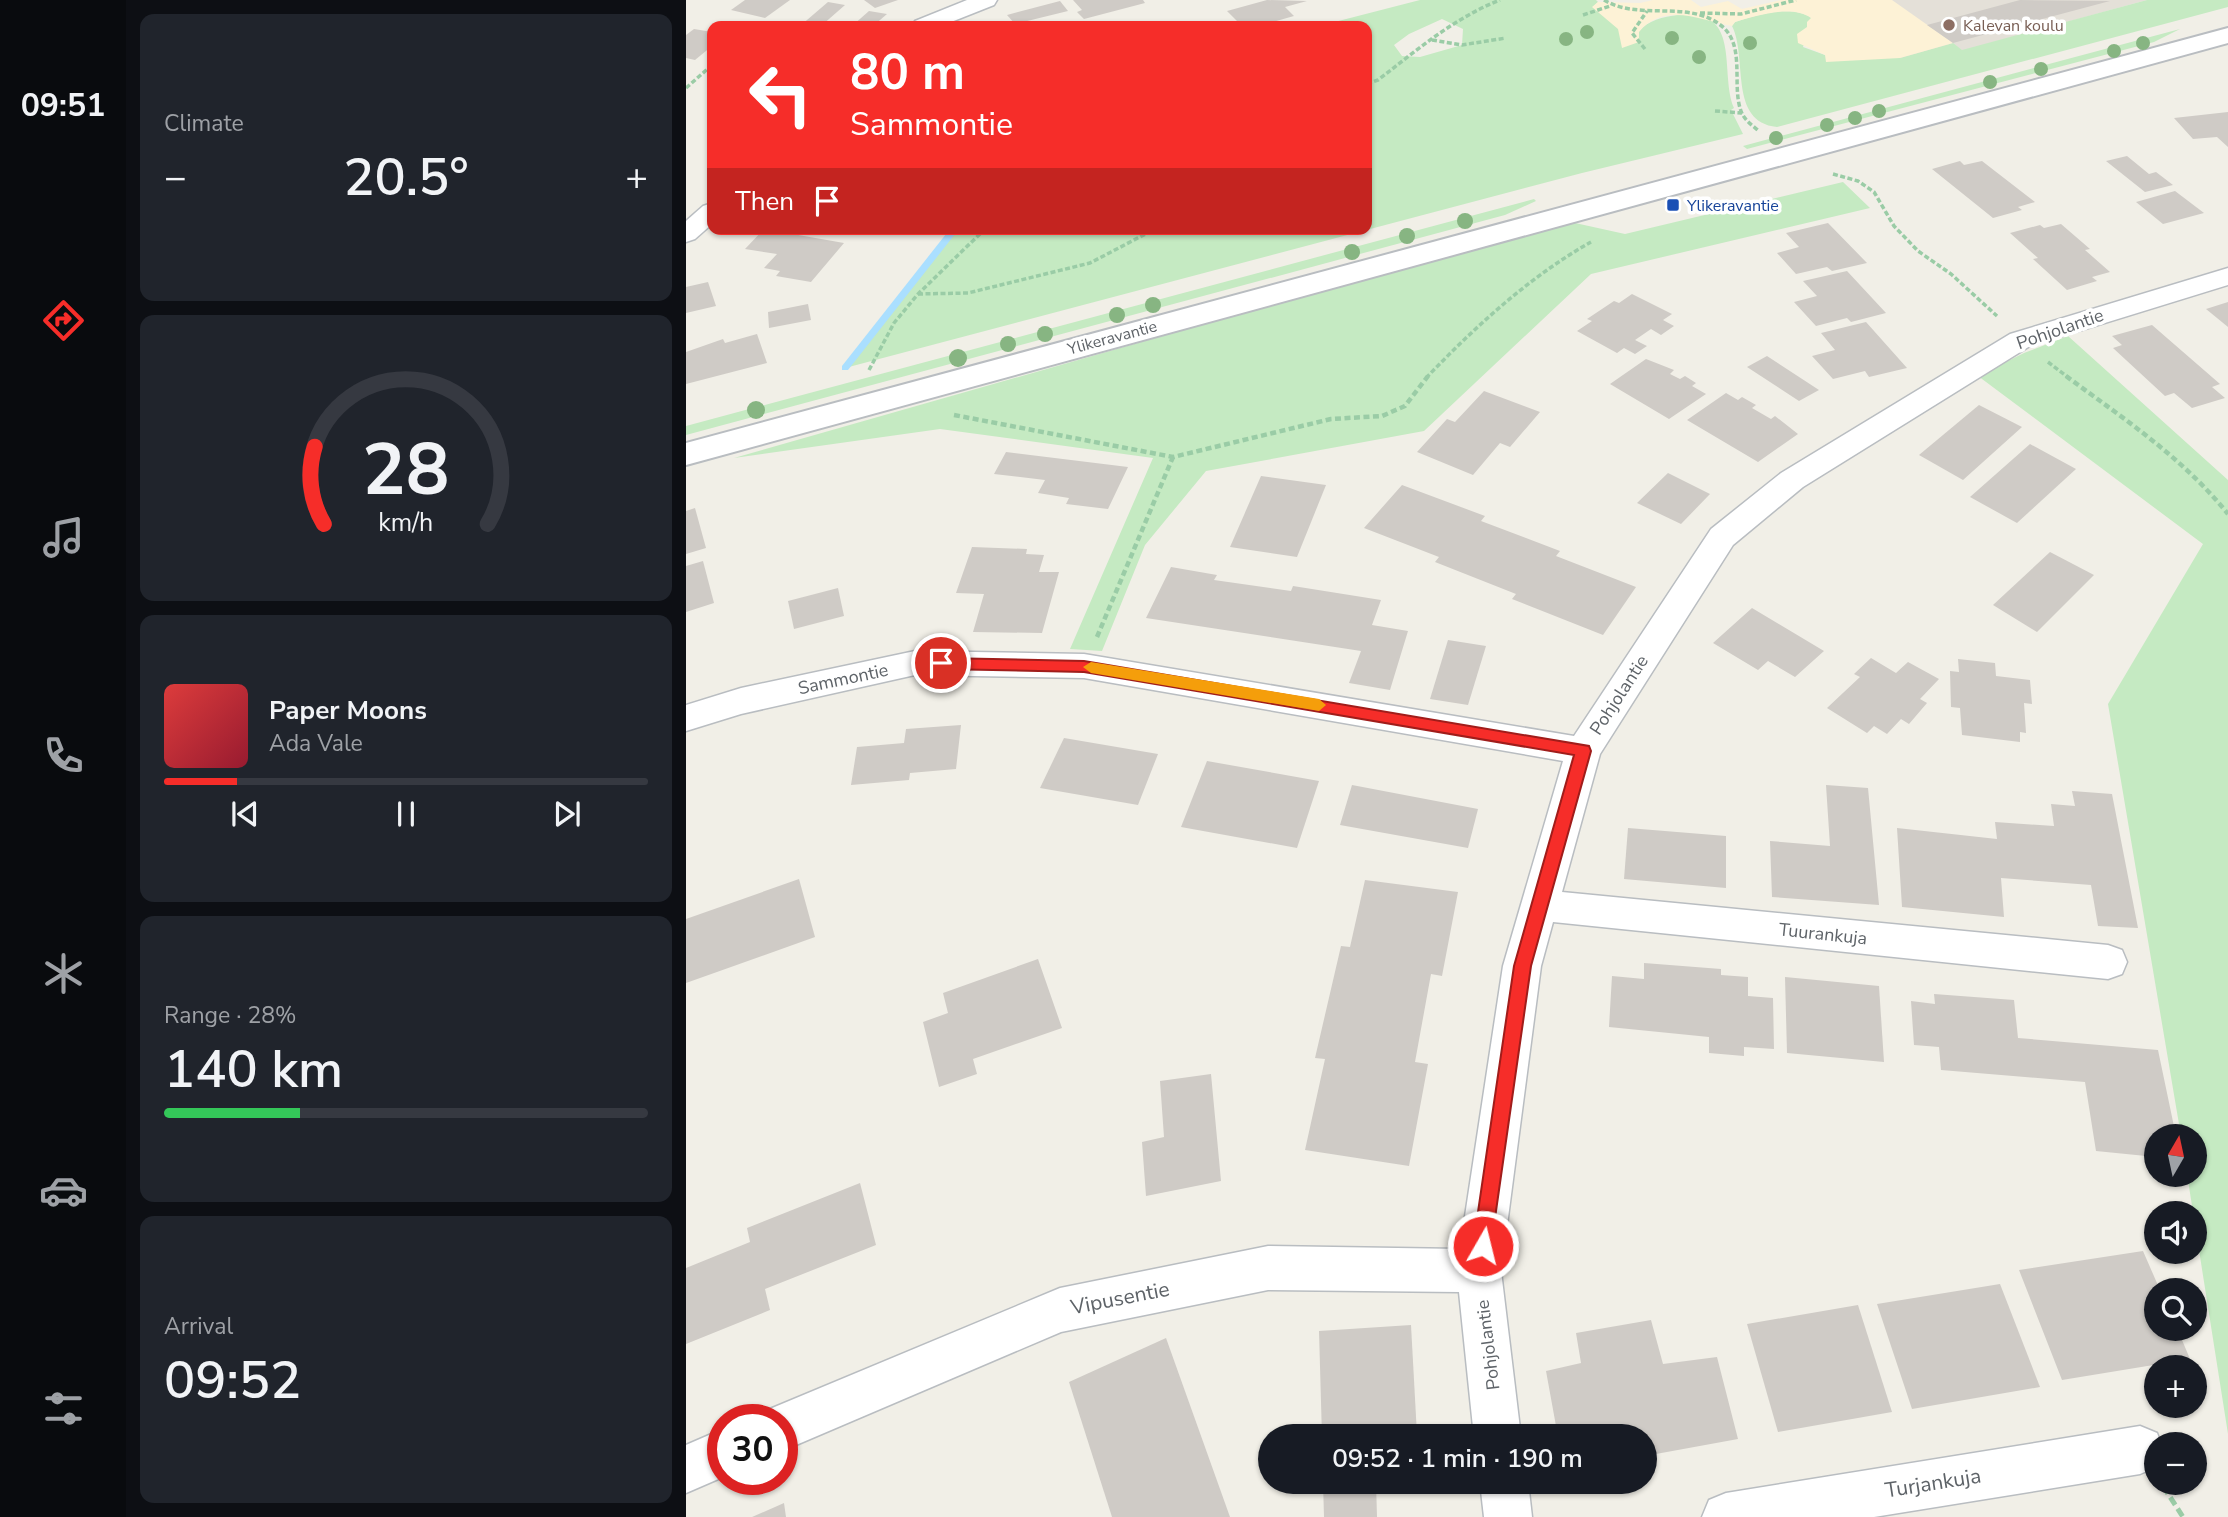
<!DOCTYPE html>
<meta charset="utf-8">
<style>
:root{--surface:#171b24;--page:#20242c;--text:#f1f3f6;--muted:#9ea1a6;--line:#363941;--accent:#f62d29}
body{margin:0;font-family:"Nunito Sans",sans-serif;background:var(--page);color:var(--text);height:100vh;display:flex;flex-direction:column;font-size:26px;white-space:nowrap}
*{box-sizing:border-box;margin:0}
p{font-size:23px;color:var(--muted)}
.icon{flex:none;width:38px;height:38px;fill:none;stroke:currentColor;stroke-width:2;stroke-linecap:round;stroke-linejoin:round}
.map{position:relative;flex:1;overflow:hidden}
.sheet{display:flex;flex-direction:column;gap:14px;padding:14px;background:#0d0f14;width:560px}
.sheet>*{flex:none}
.top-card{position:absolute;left:21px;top:21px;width:665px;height:214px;border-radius:14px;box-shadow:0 2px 5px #0004;background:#f62d29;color:#fff;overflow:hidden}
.needle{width:46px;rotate:9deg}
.buttons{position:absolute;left:1458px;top:1124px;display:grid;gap:14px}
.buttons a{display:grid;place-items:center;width:63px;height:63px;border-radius:50%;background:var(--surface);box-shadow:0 2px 5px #0004;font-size:35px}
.speed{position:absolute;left:21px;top:1404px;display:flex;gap:14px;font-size:35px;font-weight:700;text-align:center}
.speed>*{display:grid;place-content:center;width:91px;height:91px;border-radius:50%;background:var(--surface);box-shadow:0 2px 5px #0004;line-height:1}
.speed .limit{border:10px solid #d22;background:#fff;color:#111}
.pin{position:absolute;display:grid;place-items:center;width:60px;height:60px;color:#fff;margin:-30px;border:4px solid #fff;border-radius:50%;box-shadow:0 2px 7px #0007}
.me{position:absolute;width:77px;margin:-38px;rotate:8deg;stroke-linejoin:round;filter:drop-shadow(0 0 5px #0008)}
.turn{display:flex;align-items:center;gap:24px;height:147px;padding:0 28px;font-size:32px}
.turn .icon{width:91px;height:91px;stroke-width:2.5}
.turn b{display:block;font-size:49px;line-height:60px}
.then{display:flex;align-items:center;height:66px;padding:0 28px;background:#0003;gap:14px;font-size:26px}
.big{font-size:52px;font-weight:600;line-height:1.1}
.sheet .widget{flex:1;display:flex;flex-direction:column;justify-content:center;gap:10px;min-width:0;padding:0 24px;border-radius:14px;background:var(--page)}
.sheet .dial{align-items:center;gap:0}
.dial svg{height:182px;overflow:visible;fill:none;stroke:var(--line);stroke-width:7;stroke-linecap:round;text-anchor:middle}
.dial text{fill:var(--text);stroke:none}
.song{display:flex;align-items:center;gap:21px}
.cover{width:84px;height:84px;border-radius:10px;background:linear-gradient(135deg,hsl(0 70% 55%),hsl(350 70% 35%))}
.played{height:7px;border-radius:4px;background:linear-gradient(90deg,var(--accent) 15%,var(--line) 15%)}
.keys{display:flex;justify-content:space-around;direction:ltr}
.heat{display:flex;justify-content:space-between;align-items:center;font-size:38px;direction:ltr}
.charge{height:10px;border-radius:5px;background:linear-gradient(90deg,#34c759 28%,var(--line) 0)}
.trip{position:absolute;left:572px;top:1424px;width:399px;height:70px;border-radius:35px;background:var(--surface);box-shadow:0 2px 5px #0004;font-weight:600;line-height:70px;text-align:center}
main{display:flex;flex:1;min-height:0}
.dock{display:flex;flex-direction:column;width:126px;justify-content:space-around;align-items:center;background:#090b0e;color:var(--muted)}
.dock .icon{width:49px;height:49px}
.dock .current{color:var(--accent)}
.dock b{font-size:32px;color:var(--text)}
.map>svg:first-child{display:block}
.education{fill:#e4e0d8}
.green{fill:#c5eac2;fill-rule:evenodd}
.sand{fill:#fdf2d6}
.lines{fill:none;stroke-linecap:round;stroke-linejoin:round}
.stream{fill:#aadfff;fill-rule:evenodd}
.building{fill:#cfcbc6}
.minor-casing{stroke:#b9bdc1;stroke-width:3}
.tertiary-casing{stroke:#b9bdc1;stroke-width:4}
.path-far2{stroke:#9acca6;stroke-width:3.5;stroke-dasharray:5 2.5;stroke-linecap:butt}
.path-far1{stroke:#9acca6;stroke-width:4.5;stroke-dasharray:6 3.5;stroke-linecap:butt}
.path{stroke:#9acca6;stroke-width:5;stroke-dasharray:9 4.5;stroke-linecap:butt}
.minor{fill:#fff;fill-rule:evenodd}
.tertiary{fill:#fff;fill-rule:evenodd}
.tree{fill:#87b582}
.route{fill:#f62d29;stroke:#a01d1b;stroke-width:2}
.slow{fill:#f59e0b}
.education-dot{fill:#8d6e63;stroke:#fff;stroke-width:2.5}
.transit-dot{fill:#1a4fb4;stroke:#fff;stroke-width:2.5}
.labels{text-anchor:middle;stroke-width:7;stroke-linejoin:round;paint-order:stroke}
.far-education-label{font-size:16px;fill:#785e54;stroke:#fff;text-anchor:start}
.far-transit-label{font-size:16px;fill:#164399;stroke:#fff;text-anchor:start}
.far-street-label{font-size:16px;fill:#5e6368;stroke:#fff}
.street-label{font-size:18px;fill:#5e6368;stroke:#fff}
.near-street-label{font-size:21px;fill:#5e6368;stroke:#fff}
</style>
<main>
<nav class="dock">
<b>09:51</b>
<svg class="icon current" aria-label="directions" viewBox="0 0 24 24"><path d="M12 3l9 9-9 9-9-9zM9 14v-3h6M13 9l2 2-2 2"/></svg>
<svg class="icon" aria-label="music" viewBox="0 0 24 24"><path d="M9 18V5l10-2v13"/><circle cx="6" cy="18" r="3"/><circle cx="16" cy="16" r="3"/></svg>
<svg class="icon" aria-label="phone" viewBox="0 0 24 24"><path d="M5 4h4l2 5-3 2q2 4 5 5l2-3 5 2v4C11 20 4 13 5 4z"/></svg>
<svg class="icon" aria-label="climate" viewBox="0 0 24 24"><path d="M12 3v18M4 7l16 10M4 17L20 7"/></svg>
<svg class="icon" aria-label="car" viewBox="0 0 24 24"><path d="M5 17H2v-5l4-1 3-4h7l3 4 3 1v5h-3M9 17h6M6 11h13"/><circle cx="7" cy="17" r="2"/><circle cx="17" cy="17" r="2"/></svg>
<svg class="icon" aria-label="filters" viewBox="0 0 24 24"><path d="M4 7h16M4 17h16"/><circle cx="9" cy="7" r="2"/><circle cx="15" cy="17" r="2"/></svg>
</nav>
<section class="sheet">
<div class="widget"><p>Climate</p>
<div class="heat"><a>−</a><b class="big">20.5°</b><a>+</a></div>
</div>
<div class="widget dial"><svg viewBox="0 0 100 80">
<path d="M14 69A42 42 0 1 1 86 69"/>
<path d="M14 69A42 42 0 0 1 10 35" stroke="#f62d29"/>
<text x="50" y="56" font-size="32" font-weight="700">28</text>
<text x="50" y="72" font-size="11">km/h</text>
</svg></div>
<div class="widget">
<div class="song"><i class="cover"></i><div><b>Paper Moons</b><p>Ada Vale</p></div></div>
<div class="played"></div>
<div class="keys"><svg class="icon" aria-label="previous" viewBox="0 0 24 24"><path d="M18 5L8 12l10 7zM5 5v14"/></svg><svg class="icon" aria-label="pause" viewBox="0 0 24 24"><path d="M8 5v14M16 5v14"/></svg><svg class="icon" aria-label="next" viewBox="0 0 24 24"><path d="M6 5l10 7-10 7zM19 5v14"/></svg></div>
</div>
<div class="widget"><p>Range · 28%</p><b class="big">140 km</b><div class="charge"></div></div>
<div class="widget"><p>Arrival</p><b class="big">09:52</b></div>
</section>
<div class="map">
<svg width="1542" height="1517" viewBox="0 0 1542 1517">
<rect width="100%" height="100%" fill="#f1efe7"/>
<polygon class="education" points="1123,0 1461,0 1213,68"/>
<g class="green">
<path d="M734 0H910L912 2 907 7 953 42 952 32C962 20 977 17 992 15 1057 7 1033 73 1048 108L1045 110 1057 134 896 173 159 368 269 229H681V26H633ZM756 19 777 29 776 45 734 57 716 56 708 45 723 34Z"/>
<path d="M1461 0H1542V7L1091 127C1042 122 1062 58 1046 26L1049 22C1070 15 1105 4 1126 18L1117 47 1139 55 1214 58 1267 43 1276 50Z"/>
<polygon points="1494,29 1468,42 1061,149 1057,146"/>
<polygon points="1157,182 1184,208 905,274 738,431 520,471 459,545 416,651 384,649 467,458 254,429 48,458 880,221 939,234"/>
<polygon points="848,199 850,201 819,215 0,435 0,426"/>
<polygon points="1382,336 1542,480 1542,1434 1501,1174 1508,1174 1508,1136 1495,1136 1422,704 1517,544 1292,376 1338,353"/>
</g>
<path class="sand" d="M967 0H1005L1015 7 1042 1 1056 9 1095 0H1206L1267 43 1214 58 1140 62 1139 55 1112 43 1111 34 1121 27V22L1125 18C1105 4 1070 16 1049 22L1046 26C1017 21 978 1 953 32V42L936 48 932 29 906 7 912 2 954 3Z"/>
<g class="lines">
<g class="stream">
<polygon points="644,21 648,23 647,25 629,26"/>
<polygon points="264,229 273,229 162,370 156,370 156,366"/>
</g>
</g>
<g class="building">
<polygon points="59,0 104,0 79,18 45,10"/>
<polygon points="178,0 212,0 189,8"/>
<polygon points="387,0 457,0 459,3 398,19 391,12 396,10"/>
<polygon points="581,0 621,1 599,7 608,16 572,26 556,26 541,11"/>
<polygon points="1334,0 1424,1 1267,43 1241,25"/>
<polygon points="374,1 382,11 329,24 321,15"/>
<polygon points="142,2 159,5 135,26 114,26"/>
<polygon points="183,11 201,14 187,26 166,26"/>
<polygon points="8,29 26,32 26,46 9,60 0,58 0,35"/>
<polygon points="1542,112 1542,147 1531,137 1507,139 1488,118"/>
<polygon points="1441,156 1463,174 1470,172 1487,185 1459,192 1420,161"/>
<polygon points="1274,161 1278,165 1296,161 1349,202 1332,207 1336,210 1307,218 1246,169"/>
<polygon points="1489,191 1518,213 1477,224 1450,202"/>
<polygon points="1142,223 1181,263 1146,271 1141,267 1110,274 1091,253 1113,247 1100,233"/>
<polygon points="1375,224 1404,249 1399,250 1424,272 1406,277 1411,281 1381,290 1347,259 1352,258 1324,233 1354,225 1358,228"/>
<polygon points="78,229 158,243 125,282 90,276 94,271 78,268 91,254 59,249"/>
<polygon points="1161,271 1200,313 1165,322 1161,318 1130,326 1108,302 1131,296 1117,281"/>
<polygon points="22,282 30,306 0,313 0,287"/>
<polygon points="946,294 986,314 977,320 988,326 975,335 965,329 949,340 961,346 949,354 938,348 931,353 891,331 906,321 901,319 928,301 933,303"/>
<polygon points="1542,302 1542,327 1520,309"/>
<polygon points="122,304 125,320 83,328 82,312"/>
<polygon points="1180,322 1221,368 1183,377 1179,371 1147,379 1126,356 1149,350 1135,333"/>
<polygon points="1466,325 1534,384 1526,387 1539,398 1506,408 1488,393 1479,396 1427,348 1436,345 1426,336"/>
<polygon points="71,334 81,363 0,384 0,352 37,339 39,343"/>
<polygon points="1081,356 1133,390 1113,401 1061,367"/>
<polygon points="960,359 988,370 984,374 994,379 999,376 1010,383 1006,386 1020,394 983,419 924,384"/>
<polygon points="798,391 854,412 824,447 814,443 787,475 731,452 761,419 769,422"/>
<polygon points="1040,393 1052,400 1056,397 1070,405 1066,408 1085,419 1089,416 1112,434 1072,462 1001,420"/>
<polygon points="1293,405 1336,427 1277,480 1233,455"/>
<polygon points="1344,444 1390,469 1331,523 1284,497"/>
<polygon points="320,452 442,467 422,509 380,504 383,498 352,493 359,480 308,474"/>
<polygon points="982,473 1024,494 995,524 951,503"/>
<polygon points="575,476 640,485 611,557 544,547"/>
<polygon points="716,485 799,516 795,521 874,551 870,556 950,587 917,635 826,599 830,594 749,562 753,557 678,528"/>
<polygon points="9,508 20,548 0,554 0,511"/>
<polygon points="286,547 341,549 340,554 358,555 353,572 373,572 356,633 287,632 298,594 270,593"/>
<polygon points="1364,552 1408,575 1351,632 1307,605"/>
<polygon points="17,561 28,603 0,612 0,566"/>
<polygon points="485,567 531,575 528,580 605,591 607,586 695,600 686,625 722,631 704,690 663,683 675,651 460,618"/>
<polygon points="152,588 158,616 108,629 102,601"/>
<polygon points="1066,608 1138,651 1109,677 1082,661 1072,670 1027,643"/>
<polygon points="762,640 800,646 782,705 744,699"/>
<polygon points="1185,658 1210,673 1222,662 1253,679 1234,699 1241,703 1223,724 1215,719 1201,734 1188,726 1181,733 1141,708 1174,677 1168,674"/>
<polygon points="1272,659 1309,663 1310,676 1344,680 1346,704 1338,703 1340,733 1334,732 1334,742 1276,735 1274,708 1265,707 1264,671 1273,672"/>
<polygon points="275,725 270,769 224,773 223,780 165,785 171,747 218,743 220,729"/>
<polygon points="378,738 472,754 452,805 354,788"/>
<polygon points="521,761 633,781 611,848 495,827"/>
<polygon points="666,785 792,809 782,848 654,825"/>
<polygon points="1140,785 1182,788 1193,905 1086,897 1084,841 1144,846"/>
<polygon points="1386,791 1426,794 1452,928 1412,926 1405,885 1315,878 1318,917 1216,907 1211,828 1311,839 1309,822 1368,826 1365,804 1389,806"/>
<polygon points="942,828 1040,836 1040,888 938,879"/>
<polygon points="113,879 129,937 0,983 0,919"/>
<polygon points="679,880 772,892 756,976 745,974 729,1062 742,1064 723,1166 619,1150 639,1059 629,1058 655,946 664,947"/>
<polygon points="352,959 376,1028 287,1059 291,1074 253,1087 237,1022 262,1013 257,993"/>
<polygon points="958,963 1035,969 1035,975 1062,977 1062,996 1087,998 1088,1049 1058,1047 1058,1056 1023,1053 1023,1037 923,1027 926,976 958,979"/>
<polygon points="1099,977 1193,986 1198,1062 1101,1053"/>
<polygon points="1248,994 1328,1000 1332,1038 1472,1050 1490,1136 1470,1136 1470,1157 1410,1151 1399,1082 1255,1070 1253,1047 1228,1045 1225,1001 1249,1004"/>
<polygon points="525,1074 535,1181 460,1196 456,1142 478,1137 474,1081"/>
<polygon points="174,1183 190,1245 79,1289 84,1310 0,1344 0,1268 64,1242 61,1228"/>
<polygon points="1457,1251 1474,1290 1470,1290 1470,1328 1491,1328 1504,1359 1376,1380 1333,1270"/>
<polygon points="1314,1284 1354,1387 1226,1409 1191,1304"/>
<polygon points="1172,1305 1206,1412 1092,1432 1061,1324"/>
<polygon points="965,1320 977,1364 1031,1357 1052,1439 959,1456 959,1437 955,1437 953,1428 872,1437 860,1371 895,1363 890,1333"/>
<polygon points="725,1325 731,1435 636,1437 633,1331"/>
<polygon points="480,1338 544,1517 426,1517 383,1382"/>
<polygon points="637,1482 690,1482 691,1517 638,1517"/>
<polygon points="98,1503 100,1517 66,1517"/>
</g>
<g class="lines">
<defs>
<g id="minor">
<polygon points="281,0 311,0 308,5 255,26 226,26 229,21"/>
<polygon points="26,203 26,224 9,239 0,242 0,221 17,206"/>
<polygon points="1542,268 1542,285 1344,346 1117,487 1047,545 914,754 876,892 1422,945 1436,950 1441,962 1436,974 1422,979 867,922 855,966 815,1271 835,1437 788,1437 773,1292 582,1290 375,1332 96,1451 96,1419 76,1419 79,1411 374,1288 582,1246 774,1249 817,966 877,761 398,678 229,675 55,714 0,731 0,705 55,688 229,651 398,654 888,736 1025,529 1095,473 1324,334"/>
<polygon points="1454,1426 1471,1433 1475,1444 1470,1444 1470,1467 1454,1474 1188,1517 1016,1517 1023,1500 1040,1493"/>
<polygon points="37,1429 37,1477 0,1493 0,1445"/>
<polygon points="794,1482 842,1482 846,1517 798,1517"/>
</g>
<polygon id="tertiary" points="1542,28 1542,43 0,465 0,443"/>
</defs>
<use href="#minor" class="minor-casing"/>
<use href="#tertiary" class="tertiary-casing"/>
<g class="path-far2">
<path d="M918 0C953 21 1000 0 1033 24 1061 43 1045 84 1055 111 1058 120 1066 125 1073 131"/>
<polyline points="1014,13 1055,14 1110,0"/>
<polyline points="897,15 924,6"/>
<polyline points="746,40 776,45 820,38"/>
<polyline points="959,49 946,33 961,11"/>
<path d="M681 84 692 80C731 50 768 18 814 0"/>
<polyline points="0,88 26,65"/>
<polyline points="1029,111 1056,113"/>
<polyline points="1147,174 1172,181 1188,192 1208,226 1232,251 1265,274 1311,316"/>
<polyline points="232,294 282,293 404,263 469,229"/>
<polyline points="1362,362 1383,378"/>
<polyline points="183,370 208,323 232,294 299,229"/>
<path d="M740 378C789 327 843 277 905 242"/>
</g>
<g class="path-far1">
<path d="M1380 376C1438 419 1496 457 1542 514"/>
<polyline points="268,415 487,457 645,419 696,416 719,406 742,376"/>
<polyline points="411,637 487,457"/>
</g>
<polyline class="path" points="1477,1486 1497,1517"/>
<use href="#minor" class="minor"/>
<use href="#tertiary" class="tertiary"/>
</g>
<g class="tree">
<circle cx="901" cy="32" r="7"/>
<circle cx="986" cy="38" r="7"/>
<circle cx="880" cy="39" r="7"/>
<circle cx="1064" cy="43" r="7"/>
<circle cx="1457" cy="43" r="7"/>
<circle cx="1428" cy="51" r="7"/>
<circle cx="1013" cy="57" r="7"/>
<circle cx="1355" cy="69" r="7"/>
<circle cx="1304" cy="82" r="7"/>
<circle cx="1193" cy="111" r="7"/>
<circle cx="1169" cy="118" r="7"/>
<circle cx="1141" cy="125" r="7"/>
<circle cx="1090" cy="138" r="7"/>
<circle cx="779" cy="221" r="8"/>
<circle cx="721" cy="236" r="8"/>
<circle cx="666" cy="252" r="8"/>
<circle cx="467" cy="305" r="8"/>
<circle cx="431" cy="315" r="8"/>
<circle cx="359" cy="334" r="8"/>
<circle cx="322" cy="344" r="8"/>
<circle cx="272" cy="358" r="9"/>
<circle cx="70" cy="410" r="9"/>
</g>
<polygon class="route" points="255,658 398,661 903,746 905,751 845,966 804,1253 797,1256 790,1253 787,1246 828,966 888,755 398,672 255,669 248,663"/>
<polygon class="slow" points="405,662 633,699 640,705 633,711 405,673 397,667"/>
<circle class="education-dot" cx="1263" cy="25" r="7"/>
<rect class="transit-dot" x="980" y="198" width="14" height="14" rx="3.5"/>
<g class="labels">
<g class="far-education-label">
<text x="1277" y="31">Kalevan koulu</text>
</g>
<g class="far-transit-label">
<text x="1001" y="211">Ylikeravantie</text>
</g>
<g class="far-street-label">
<text transform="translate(426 337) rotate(-15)" y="6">Ylikeravantie</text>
</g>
<g class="street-label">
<text transform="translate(1374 329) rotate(-19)" y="6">Pohjolantie</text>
<text transform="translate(157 679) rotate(-12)" y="6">Sammontie</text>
<text transform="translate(933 695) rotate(-57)" y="6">Pohjolantie</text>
<text transform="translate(1137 934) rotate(6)" y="6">Tuurankuja</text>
<text transform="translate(802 1345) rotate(-97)" y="6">Pohjolantie</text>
</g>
<g class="near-street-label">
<text transform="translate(434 1298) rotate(-11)" y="7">Vipusentie</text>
<text transform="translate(1247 1483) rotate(-9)" y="7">Turjankuja</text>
</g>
</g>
</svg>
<div class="buttons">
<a><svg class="needle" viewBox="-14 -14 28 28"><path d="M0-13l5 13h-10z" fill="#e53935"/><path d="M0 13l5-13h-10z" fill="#9ea1a6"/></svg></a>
<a><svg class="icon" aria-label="sound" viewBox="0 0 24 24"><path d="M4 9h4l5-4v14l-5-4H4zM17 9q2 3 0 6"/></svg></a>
<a><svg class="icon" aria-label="search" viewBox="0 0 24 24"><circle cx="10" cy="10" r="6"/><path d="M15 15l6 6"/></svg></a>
<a>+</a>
<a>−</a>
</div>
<div class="speed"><div class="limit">30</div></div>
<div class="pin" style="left:255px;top:663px;background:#d93025"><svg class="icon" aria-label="arrive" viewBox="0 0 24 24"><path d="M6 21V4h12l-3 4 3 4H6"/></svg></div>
<svg class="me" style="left:797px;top:1246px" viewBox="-20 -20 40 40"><circle r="17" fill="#f62d29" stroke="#fff" stroke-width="3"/><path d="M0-11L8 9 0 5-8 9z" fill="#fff"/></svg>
<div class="trip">09:52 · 1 min · 190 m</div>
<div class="top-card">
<div class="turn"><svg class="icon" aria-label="left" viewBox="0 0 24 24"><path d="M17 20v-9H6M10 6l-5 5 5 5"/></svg><div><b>80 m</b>Sammontie</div></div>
<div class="then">Then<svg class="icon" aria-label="arrive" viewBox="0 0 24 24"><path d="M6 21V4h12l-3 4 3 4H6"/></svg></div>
</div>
</div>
</main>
